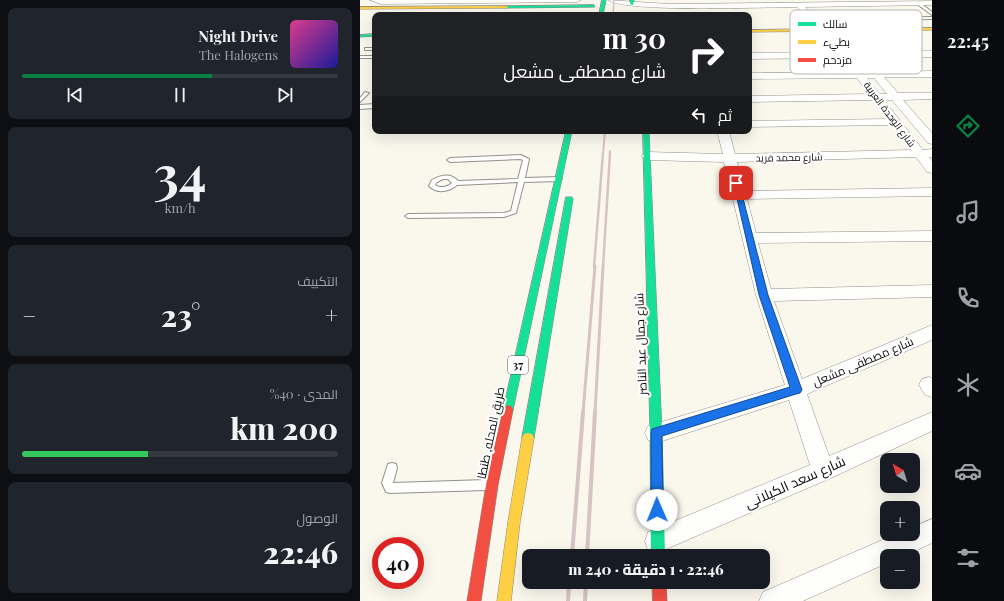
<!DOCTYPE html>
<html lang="ar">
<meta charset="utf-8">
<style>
:root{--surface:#171b24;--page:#20242c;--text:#f1f3f6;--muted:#9ea1a6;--line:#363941;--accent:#0b8043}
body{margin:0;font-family:"Playfair Display",Cairo,serif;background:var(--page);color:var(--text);direction:rtl;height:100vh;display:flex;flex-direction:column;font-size:15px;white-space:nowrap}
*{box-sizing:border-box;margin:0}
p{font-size:13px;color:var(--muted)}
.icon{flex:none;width:22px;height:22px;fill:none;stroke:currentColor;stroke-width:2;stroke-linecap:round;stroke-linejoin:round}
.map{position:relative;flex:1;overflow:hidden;direction:ltr}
.drawer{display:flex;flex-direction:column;gap:8px;padding:8px;background:#0d0f14;width:360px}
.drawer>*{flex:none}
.top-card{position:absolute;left:12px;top:12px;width:380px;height:122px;border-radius:8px;box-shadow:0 4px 16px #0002;direction:rtl;background:#202124;color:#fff;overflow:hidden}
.needle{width:26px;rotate:322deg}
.controls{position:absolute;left:520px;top:453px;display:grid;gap:8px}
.controls a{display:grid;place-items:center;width:40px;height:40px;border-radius:8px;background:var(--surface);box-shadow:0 4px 16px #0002;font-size:20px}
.speed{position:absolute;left:12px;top:537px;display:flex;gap:8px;font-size:20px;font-weight:700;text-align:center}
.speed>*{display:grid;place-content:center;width:52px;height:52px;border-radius:50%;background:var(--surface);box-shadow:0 4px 16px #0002;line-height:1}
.speed .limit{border:6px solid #d22;background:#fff;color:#111}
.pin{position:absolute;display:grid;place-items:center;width:34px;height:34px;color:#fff;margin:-17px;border-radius:8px;box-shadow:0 2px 6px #0006}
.me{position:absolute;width:44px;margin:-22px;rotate:359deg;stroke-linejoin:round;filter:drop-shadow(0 0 3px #0008)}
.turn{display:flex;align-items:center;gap:14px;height:84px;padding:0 20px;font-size:18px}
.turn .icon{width:52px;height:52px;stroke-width:2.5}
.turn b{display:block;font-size:28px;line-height:34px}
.then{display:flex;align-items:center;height:38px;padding:0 20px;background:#0003;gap:8px;font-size:15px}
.big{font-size:30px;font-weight:800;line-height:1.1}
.drawer .tile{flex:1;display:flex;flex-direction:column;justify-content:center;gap:6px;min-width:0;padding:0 14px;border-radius:8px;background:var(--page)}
.drawer .dial{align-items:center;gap:0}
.dial b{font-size:52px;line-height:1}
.song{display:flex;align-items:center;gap:12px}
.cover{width:48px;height:48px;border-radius:6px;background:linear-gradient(135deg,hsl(330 70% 55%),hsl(240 70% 35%))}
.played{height:4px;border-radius:2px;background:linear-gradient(90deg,var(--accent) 60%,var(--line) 60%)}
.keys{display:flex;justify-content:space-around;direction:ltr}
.heat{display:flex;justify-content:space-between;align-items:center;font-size:22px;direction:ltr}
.charge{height:6px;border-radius:3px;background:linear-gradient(90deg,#34c759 40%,var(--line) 0)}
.trip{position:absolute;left:162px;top:549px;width:248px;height:40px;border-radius:8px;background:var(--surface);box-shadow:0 4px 16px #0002;font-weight:800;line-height:40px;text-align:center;direction:rtl}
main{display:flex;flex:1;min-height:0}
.tab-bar{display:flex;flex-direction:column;width:72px;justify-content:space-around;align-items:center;background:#090b0e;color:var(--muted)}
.tab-bar .icon{width:28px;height:28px}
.tab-bar .on{color:var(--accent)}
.tab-bar b{font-size:18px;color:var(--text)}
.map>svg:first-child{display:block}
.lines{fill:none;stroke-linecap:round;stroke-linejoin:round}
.lane-casing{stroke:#92918c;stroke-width:2}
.street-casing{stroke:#92918c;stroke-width:1}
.fast-casing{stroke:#898783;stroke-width:1}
.slow-casing{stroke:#898783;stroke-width:1}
.jam-casing{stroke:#898783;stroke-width:1}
.lane{fill:#fefefc;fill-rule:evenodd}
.street{fill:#fefefc;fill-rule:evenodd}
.fast{fill:#16e098;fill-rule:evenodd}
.slow{fill:#ffcf43;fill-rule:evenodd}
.jam{fill:#f24e42;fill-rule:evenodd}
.rail-far4{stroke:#d7c3c3;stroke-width:1.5}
.rail-far3{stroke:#d7c3c3;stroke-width:2}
.rail-far2{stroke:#d7c3c3;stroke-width:2.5}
.rail-far1{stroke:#d7c3c3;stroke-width:3}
.rail{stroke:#d7c3c3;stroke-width:4}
.route{fill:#1a73e8;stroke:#114b97}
.labels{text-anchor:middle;stroke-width:4;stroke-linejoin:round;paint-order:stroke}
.far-street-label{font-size:10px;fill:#0a0a0a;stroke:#fff}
.shield{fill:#fff;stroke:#545454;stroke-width:1}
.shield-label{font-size:11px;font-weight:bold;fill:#0a0a0a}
.street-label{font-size:12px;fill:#0a0a0a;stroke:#fff}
.near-street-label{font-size:14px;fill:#0a0a0a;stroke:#fff}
.key{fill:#fff;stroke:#b6b6b6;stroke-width:1}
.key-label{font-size:11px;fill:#0a0a0a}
</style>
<main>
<nav class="tab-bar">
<b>22:45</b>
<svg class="icon on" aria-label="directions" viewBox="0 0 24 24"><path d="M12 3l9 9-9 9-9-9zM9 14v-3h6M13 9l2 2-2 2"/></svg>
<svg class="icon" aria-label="music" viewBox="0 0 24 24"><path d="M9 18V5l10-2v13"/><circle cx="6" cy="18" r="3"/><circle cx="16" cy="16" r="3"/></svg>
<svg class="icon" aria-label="phone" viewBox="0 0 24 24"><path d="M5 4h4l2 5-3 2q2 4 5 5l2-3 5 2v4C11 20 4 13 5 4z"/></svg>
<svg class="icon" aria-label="climate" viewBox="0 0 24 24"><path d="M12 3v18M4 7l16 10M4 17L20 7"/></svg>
<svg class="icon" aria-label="car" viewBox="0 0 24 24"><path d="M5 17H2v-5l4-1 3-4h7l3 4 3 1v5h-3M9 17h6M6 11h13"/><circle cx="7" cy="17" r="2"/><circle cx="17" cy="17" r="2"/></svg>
<svg class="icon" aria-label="filters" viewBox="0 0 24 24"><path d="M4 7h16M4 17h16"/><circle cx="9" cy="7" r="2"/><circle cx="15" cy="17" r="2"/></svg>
</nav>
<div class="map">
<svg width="572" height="601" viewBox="0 0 572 601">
<rect width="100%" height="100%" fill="#faf7ed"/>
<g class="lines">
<defs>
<g id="lane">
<polygon points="557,2 559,2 572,12 572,15 557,4"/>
<polygon points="572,17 572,19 468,21 466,20 468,19"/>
<rect x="5" y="48" width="10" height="2"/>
<rect x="0" y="56" width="15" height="2"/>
<polygon points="5,92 9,93 0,102 0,98"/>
<polygon points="15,104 15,108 0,109 0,105"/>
<path d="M161 155 169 159 165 178 199 177 202 179 199 181 164 182 156 213 144 217 48 218 45 216 48 214 144 213 151 211 158 182 97 185C89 192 77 194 69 186L72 180C81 175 91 173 98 181L158 179 163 160 160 159 90 162 87 160 90 158ZM83 179H88L92 183C87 187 82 189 75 185L77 182Z"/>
<polygon points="32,463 36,464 37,468 33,483 126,480 130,481 131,485 130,489 126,490 30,493 26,492 22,483 28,464"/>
</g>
<g id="street">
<polygon points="10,0 221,0 217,2 21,4"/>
<path d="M248 0 309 4 572 1V5L445 7 473 34 487 52H492L481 38 485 35 488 36 502 52 572 51V57H507L519 72 572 71V77H524L538 93H572V99L543 100 572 133V144L568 143 532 100H524L563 150 572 149V157H569L572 161V173L567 172 556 157 377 162 385 191 572 188V196L387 199 396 233 572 231V241L398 243 411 289 572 285V297L414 301 442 379 572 325V340L447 394 469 456 572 412V431L471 478 297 553 288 550 285 541 288 532 450 465 429 400 296 443 288 440 285 433 288 426 425 385 396 295 364 162 287 160 281 156 287 152 363 154 357 131H369L375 154 551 150 533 125 389 127V121L528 119 514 100 389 102V96L509 94 497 78 389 79V73L493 72 482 58 389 59V53L478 52 467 38 437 7C407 7 265 13 248 0ZM491 58H497L509 72H502ZM507 78H514L527 94H520Z"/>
<polygon points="569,377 572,378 572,397 565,395 559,385 562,379"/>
<polygon points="572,519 572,543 544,556 527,556 527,563 443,601 399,601 403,592 536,534 553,534 553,527"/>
</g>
<g id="fast">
<polygon points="242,0 246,0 243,15 239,15"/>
<polygon points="270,0 274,0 273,5 270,4"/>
<polygon points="234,5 235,7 147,8 145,7 147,6"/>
<polygon points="15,34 15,36 0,37 0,35"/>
<polygon points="206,131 212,131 153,410 152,413 148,415 144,413 143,410"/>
<polygon points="283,131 289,131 302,433 305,556 291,556 290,433"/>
<polygon points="206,197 212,197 213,199 174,438 172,442 168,443 164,442 162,438"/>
</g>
<g id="slow">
<polygon points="148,6 147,8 0,9 0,7"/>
<polygon points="572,28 572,30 389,32 389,30"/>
<polygon points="168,433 172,434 174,438 160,522 151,601 137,601 148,522 162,438 164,434"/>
</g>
<g id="jam">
<polygon points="148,405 152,407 153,410 138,485 121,601 107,601 126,485 143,410 144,407"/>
<polygon points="292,582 306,582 307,601 293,601"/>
</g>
</defs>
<use href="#lane" class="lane-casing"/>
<use href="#street" class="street-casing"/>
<use href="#fast" class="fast-casing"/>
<use href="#slow" class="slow-casing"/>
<use href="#jam" class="jam-casing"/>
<use href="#lane" class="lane"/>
<use href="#street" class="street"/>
<use href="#fast" class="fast"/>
<use href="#slow" class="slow"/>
<use href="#jam" class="jam"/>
<polyline class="rail-far4" points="253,15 254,0"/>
<g class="rail-far3">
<polyline points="243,154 245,131"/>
<polyline points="250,154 250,151"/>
</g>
<g class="rail-far2">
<polyline points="234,267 243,153"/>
<polyline points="243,267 250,153"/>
</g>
<g class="rail-far1">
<polyline points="223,413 235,266"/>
<polyline points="235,413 243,266"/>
</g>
<g class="rail">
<polyline points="212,556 223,412"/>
<polyline points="227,556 235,412"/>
<polyline points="208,601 209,582"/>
<polyline points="225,601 226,582"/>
</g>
</g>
<polygon class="route" points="373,181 379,183 408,295 442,390 440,393 436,394 302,436 303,510 301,515 297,517 292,515 291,510 291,433 292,429 430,387 399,295"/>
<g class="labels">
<g class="far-street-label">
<text transform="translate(530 114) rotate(53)" y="4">شارع الوحدة العربية</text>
<text transform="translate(429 157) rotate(-1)" y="4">شارع محمد فريد</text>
</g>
<rect class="shield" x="148" y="356" width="20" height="18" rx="3"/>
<g class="shield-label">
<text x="158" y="369">37</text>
</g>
<g class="street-label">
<text transform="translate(281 344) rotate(-92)" y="4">شارع جمال عبد الناصر</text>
<text transform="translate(503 362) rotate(-23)" y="4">شارع مصطفى مشعل</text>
<text transform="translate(131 433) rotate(-78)" y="4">طريق المحله, طنطا</text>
</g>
<g class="near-street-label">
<text transform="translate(435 482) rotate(-24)" y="5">شارع سعد الكيلانى</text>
</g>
</g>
<rect x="430" y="10" width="132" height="64" rx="6" class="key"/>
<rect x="438" y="22" width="18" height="4" fill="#16e098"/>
<rect x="438" y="40" width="18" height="4" fill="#ffcf43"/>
<rect x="438" y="58" width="18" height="4" fill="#f24e42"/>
<g class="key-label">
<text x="463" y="28">سالك</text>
<text x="463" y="46">بطيء</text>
<text x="463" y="64">مزدحم</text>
</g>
</svg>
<div class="controls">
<a><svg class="needle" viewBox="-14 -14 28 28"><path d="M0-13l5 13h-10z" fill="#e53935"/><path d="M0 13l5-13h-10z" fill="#9ea1a6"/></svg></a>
<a>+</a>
<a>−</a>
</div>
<div class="speed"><div class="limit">40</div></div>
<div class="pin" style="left:376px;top:183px;background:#d93025"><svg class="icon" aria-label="arrive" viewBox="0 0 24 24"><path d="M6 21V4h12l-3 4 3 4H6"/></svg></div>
<svg class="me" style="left:297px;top:510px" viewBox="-20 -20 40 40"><circle r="19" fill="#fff"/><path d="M0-13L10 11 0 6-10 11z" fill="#1a73e8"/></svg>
<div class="trip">22:46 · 1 دقيقة · 240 m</div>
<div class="top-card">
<div class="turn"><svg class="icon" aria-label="right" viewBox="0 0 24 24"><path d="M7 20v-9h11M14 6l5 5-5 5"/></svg><div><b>30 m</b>شارع مصطفى مشعل</div></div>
<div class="then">ثم<svg class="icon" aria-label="left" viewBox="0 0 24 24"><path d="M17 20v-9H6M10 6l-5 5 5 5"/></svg></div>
</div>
</div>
<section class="drawer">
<div class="tile">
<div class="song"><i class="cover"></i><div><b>Night Drive</b><p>The Halogens</p></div></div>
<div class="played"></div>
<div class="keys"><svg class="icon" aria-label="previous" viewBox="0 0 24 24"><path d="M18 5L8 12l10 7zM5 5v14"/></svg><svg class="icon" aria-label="pause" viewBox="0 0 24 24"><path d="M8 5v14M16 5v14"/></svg><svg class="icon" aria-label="next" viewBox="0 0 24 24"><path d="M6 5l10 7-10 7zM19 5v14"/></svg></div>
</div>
<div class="tile dial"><b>34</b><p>km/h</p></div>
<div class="tile"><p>التكييف</p>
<div class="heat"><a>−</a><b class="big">23°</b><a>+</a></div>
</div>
<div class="tile"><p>المدى · 40%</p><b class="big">200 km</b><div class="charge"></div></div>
<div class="tile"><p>الوصول</p><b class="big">22:46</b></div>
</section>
</main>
